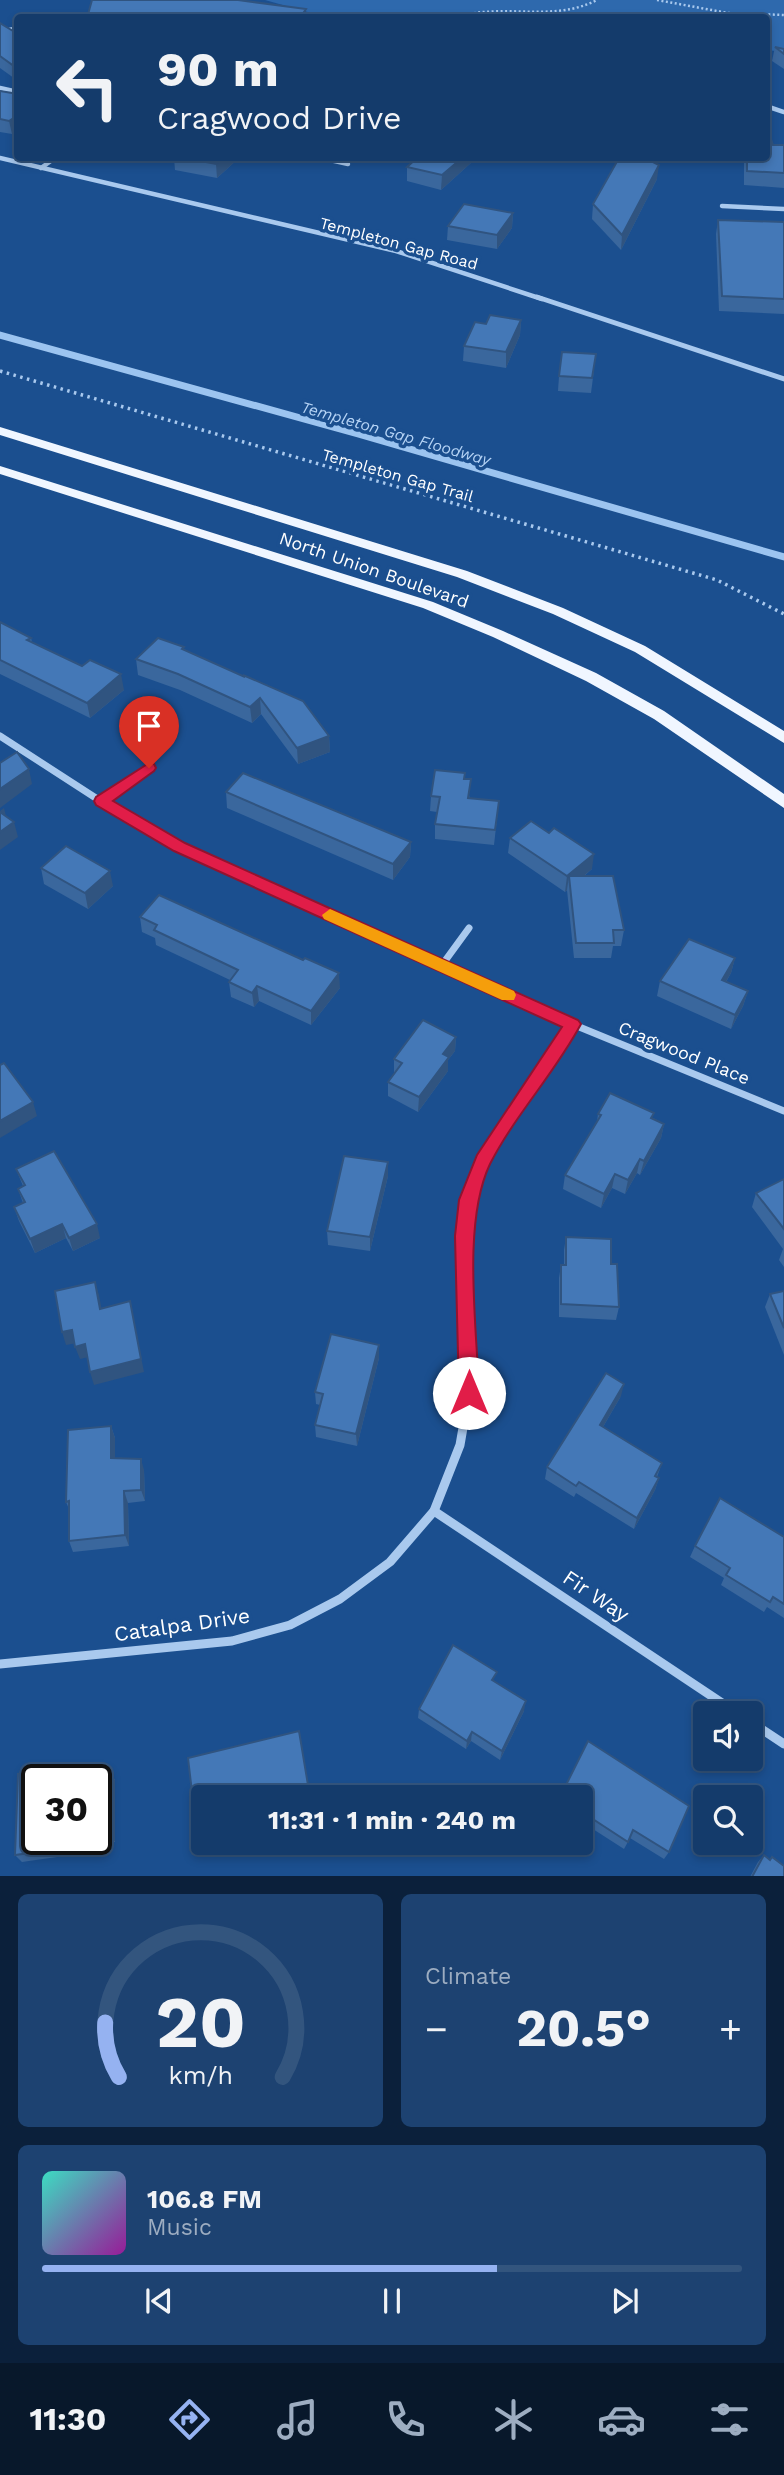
<!DOCTYPE html>
<meta charset="utf-8">
<style>
:root{--surface:#143b6b;--page:#1d4271;--text:#f1f3f6;--muted:#9dadc1;--line:#33557e;--accent:#95b2f1}
body{margin:0;font-family:"Work Sans",sans-serif;background:var(--page);color:var(--text);height:100vh;display:flex;flex-direction:column;font-size:26px;white-space:nowrap}
*{box-sizing:border-box;margin:0}
p{font-size:23px;color:var(--muted)}
.icon{flex:none;width:38px;height:38px;fill:none;stroke:currentColor;stroke-width:2;stroke-linecap:round;stroke-linejoin:round}
.map{position:relative;height:1876px;overflow:hidden}
.panel{display:flex;flex-direction:column;gap:18px;padding:18px;background:#0b203b;flex:1}
.panel>*{flex:none}
.guide{position:absolute;left:14px;top:14px;width:756px;height:147px;border-radius:7px;box-shadow:0 4px 10px #0003,0 0 0 2px var(--line);background:#143b6b;color:var(--text);overflow:hidden}
.controls{position:absolute;left:693px;top:1701px;display:grid;gap:14px}
.controls a{display:grid;place-items:center;width:70px;height:70px;border-radius:7px;background:var(--surface);box-shadow:0 4px 10px #0003,0 0 0 2px var(--line);font-size:35px}
.speed{position:absolute;left:21px;top:1764px;display:flex;gap:14px;font-size:35px;font-weight:700;text-align:center}
.speed>*{display:grid;place-content:center;width:91px;height:91px;border-radius:50%;background:var(--surface);box-shadow:0 4px 10px #0003,0 0 0 2px var(--line);line-height:1}
.speed .limit{border:4px solid #111;border-radius:10px;background:#fff;color:#111}
.pin{position:absolute;display:grid;place-items:center;width:60px;height:60px;color:#fff;margin:-72px -30px;border-radius:50% 50% 50% 0;rotate:-45deg;box-shadow:0 0 7px #0007}
.pin .icon{rotate:45deg}
.me{position:absolute;width:77px;margin:-38px;rotate:0deg;stroke-linejoin:round;filter:drop-shadow(0 0 5px #0008)}
.turn{display:flex;align-items:center;gap:24px;height:147px;padding:0 28px;font-size:32px}
.turn .icon{width:91px;height:91px;stroke-width:2.5}
.turn b{display:block;font-size:49px;line-height:60px}
.big{font-size:52px;font-weight:700;line-height:1.1}
.panel .card{flex:1;display:flex;flex-direction:column;justify-content:center;gap:10px;min-width:0;padding:0 24px;border-radius:10px;background:var(--page)}
.panel .dial{align-items:center;gap:0}
.dial svg{height:182px;overflow:visible;fill:none;stroke:var(--line);stroke-width:7;stroke-linecap:round;text-anchor:middle}
.dial text{fill:var(--text);stroke:none}
.song{display:flex;align-items:center;gap:21px}
.cover{width:84px;height:84px;border-radius:10px;background:linear-gradient(135deg,hsl(170 70% 55%),hsl(300 70% 35%))}
.played{height:7px;border-radius:4px;background:linear-gradient(90deg,var(--accent) 65%,var(--line) 65%)}
.keys{display:flex;justify-content:space-around;direction:ltr}
.heat{display:flex;justify-content:space-between;align-items:center;font-size:38px;direction:ltr}
.panel .tiles{flex:1;display:grid;gap:18px;grid-template-columns:1fr 1fr}
.card:last-child{grid-column:span 2}
.trip{position:absolute;left:191px;top:1785px;width:402px;height:70px;border-radius:7px;background:var(--surface);box-shadow:0 4px 10px #0003,0 0 0 2px var(--line);font-weight:700;line-height:70px;text-align:center}
.tab-bar{display:flex;height:112px;justify-content:space-around;align-items:center;background:#08182b;color:var(--muted)}
.tab-bar .icon{width:49px;height:49px}
.tab-bar .on{color:var(--accent)}
.tab-bar b{font-size:32px;color:var(--text)}
.map>svg:first-child{display:block}
.green{fill:#2e69ad}
.lines{fill:none;stroke-linecap:round;stroke-linejoin:round}
.stream{stroke:#9cc4f0;stroke-width:7}
.path-far1{stroke:#a9c9ee;stroke-width:2.5;stroke-dasharray:2 2.5;stroke-linecap:butt}
.path{stroke:#a9c9ee;stroke-width:3.5;stroke-dasharray:2.5 4.5;stroke-linecap:butt}
.street-far3{stroke:#a9c9ee;stroke-width:4.5}
.street-far2{stroke:#a9c9ee;stroke-width:5}
.street-far1{stroke:#a9c9ee;stroke-width:7}
.street{stroke:#a9c9ee;stroke-width:9}
.primary{fill:#f0f6ff;fill-rule:evenodd}
.wall{fill:#3a679d;fill-rule:evenodd}
.shaded-wall{fill:#305480}
.building{fill:#4478b7;stroke:#305480;stroke-width:2}
.route{fill:#e11d48;stroke:#92132f;stroke-width:2}
.slow{fill:#f59e0b}
.labels{text-anchor:middle;stroke-width:7;stroke-linejoin:round;paint-order:stroke}
.far-street-label{font-size:16px;fill:#fff;stroke:#1b4f8f}
.far-water-label{font-size:16px;font-style:italic;fill:#b5d3f5;stroke:#1b4f8f}
.street-label{font-size:18px;fill:#fff;stroke:#1b4f8f}
.near-street-label{font-size:21px;fill:#fff;stroke:#1b4f8f}
</style>
<div class="map">
<svg width="784" height="1877" viewBox="0 0 784 1877">
<rect width="100%" height="100%" fill="#1b4f8f"/>
<polygon class="green" points="265,0 784,0 784,52 767,50 766,18 329,18"/>
<g class="lines">
<polyline class="stream" points="0,335 358,434 784,557"/>
<g class="path-far1">
<polyline points="657,0 728,13 784,15"/>
<path d="M478 18 475 13C517 7 558 20 597 0"/>
</g>
<polyline class="path" points="0,371 717,580 784,614"/>
<g class="street-far3">
<polyline points="0,32 18,28"/>
<polyline points="0,88 18,92"/>
<polyline points="766,106 784,112"/>
<polyline points="0,158 396,251 542,299"/>
<polyline points="321,158 348,164"/>
<polyline points="41,168 55,158"/>
<polyline points="722,206 784,209"/>
</g>
<polyline class="street-far2" points="537,297 784,379"/>
<g class="street-far1">
<polyline points="0,736 136,824 179,847 572,1024 784,1111"/>
<polyline points="102,801 149,768"/>
<polyline points="442,965 469,928"/>
<polyline points="468,1204 483,1161 572,1024"/>
</g>
<g class="street">
<polyline points="434,1511 737,1713"/>
<polyline points="0,1664 232,1641 290,1625 340,1599 390,1562 434,1511 460,1445 469,1393 464,1236 468,1202"/>
<polyline points="751,1722 784,1744"/>
</g>
<g class="primary">
<polygon points="0,427 467,571 563,608 645,646 784,731 784,743 635,652 553,614 457,577 0,435"/>
<polygon points="0,466 433,602 503,631 596,673 664,711 784,794 784,808 654,719 586,681 493,637 423,608 0,474"/>
</g>
</g>
<g class="wall">
<polygon points="0,23 18,34 18,81 0,68"/>
<polygon points="775,47 784,49 784,69 772,61"/>
<polygon points="0,91 18,94 12,134 0,132"/>
<polygon points="773,145 784,145 784,188 744,185 744,158 766,158"/>
<polygon points="174,158 239,158 217,178 175,170"/>
<polygon points="417,158 472,158 472,162 441,190 407,181 407,167"/>
<polygon points="657,179 621,250 592,219 593,204"/>
<polygon points="513,213 512,228 497,249 447,240 448,226"/>
<polygon points="718,220 784,222 784,314 719,311 716,234"/>
<polygon points="521,320 520,335 506,368 463,361 464,346"/>
<polygon points="594,370 591,393 558,391 559,376"/>
<polygon points="0,622 31,638 32,642 124,690 90,718 0,674"/>
<polygon points="184,650 243,677 243,675 329,736 330,752 298,764 261,714 252,723 180,690 138,675 136,659"/>
<polygon points="465,773 465,779 470,799 499,801 494,845 435,839 435,824 437,812 430,811 431,796"/>
<polygon points="226,792 411,842 410,857 393,880 227,808"/>
<polygon points="510,838 592,869 584,876 624,930 621,946 613,946 611,958 574,958 567,890 565,892 508,853"/>
<polygon points="41,868 113,886 88,909 44,884"/>
<polygon points="140,917 340,988 311,1025 259,1001 254,1007 231,997 229,982 230,980 156,945 155,938 142,932"/>
<polygon points="735,958 731,973 726,982 748,991 743,1006 731,1029 657,996 660,981"/>
<polygon points="456,1037 455,1051 448,1060 448,1071 418,1112 388,1096 388,1082 394,1074 394,1059"/>
<polygon points="598,1114 653,1118 664,1124 661,1138 640,1175 637,1173 625,1194 612,1188 601,1208 563,1189 565,1175 597,1122"/>
<polygon points="388,1162 388,1176 370,1251 328,1245 327,1231"/>
<polygon points="16,1169 100,1238 73,1251 66,1238 35,1253 19,1221 14,1207 23,1203 18,1189 23,1186"/>
<polygon points="784,1179 784,1267 779,1260 783,1249 752,1207 756,1193"/>
<polygon points="566,1237 611,1264 619,1307 616,1320 559,1317 559,1278 561,1265 564,1265 564,1250"/>
<polygon points="784,1291 784,1355 765,1307 770,1294"/>
<polygon points="379,1345 379,1358 357,1446 316,1437 315,1425 320,1405 316,1404 315,1392"/>
<polygon points="621,1396 603,1427 662,1463 657,1477 659,1478 655,1490 634,1529 576,1493 574,1497 545,1479 547,1467"/>
<polygon points="111,1426 115,1438 115,1458 144,1470 145,1501 128,1503 129,1546 73,1552 69,1541 69,1509 66,1502"/>
<polygon points="784,1537 784,1618 767,1607 764,1612 721,1585 724,1578 690,1557 695,1546"/>
<polygon points="495,1682 524,1711 500,1760 471,1741 466,1749 418,1718 419,1709"/>
<polygon points="588,1741 669,1852 664,1859 630,1838 624,1849 582,1822 581,1824 581,1797"/>
<path d="M110 1772 115 1780V1842L78 1847V1854L22 1862 15 1855 77 1776ZM96 1780V1839H37Z"/>
<polygon points="764,1855 770,1860 784,1877 750,1877 758,1862"/>
</g>
<g class="shaded-wall">
<polygon points="306,9 306,18 300,18"/>
<polygon points="18,115 18,131 12,134 9,121"/>
<polygon points="222,158 239,158 217,178 216,164"/>
<polygon points="462,158 472,158 472,162 441,190 442,175"/>
<polygon points="659,165 657,179 621,250 622,235"/>
<polygon points="513,213 512,228 497,249 497,235"/>
<polygon points="521,320 520,335 506,368 506,352"/>
<polygon points="121,674 124,690 90,718 87,703"/>
<polygon points="260,698 261,714 252,723 250,707"/>
<polygon points="329,736 330,752 298,764 297,748"/>
<polygon points="29,769 32,784 0,808 0,789"/>
<polygon points="4,808 8,824 0,811"/>
<polygon points="14,822 18,837 0,850 0,832"/>
<polygon points="411,842 410,857 393,880 393,864"/>
<polygon points="594,854 592,869 570,887 569,876 567,890 565,892 567,876"/>
<polygon points="110,871 113,886 88,909 85,893"/>
<polygon points="735,958 731,973 718,995 722,980"/>
<polygon points="339,973 340,988 311,1025 311,1011"/>
<polygon points="257,986 259,1001 254,1007 252,993"/>
<polygon points="748,991 743,1006 731,1029 735,1015"/>
<polygon points="456,1037 455,1051 448,1060 448,1071 418,1112 419,1097 443,1054"/>
<polygon points="33,1102 37,1116 0,1138 0,1121"/>
<polygon points="664,1124 661,1138 640,1175 644,1161"/>
<polygon points="640,1159 637,1173 625,1194 628,1180"/>
<polygon points="388,1162 388,1176 370,1251 370,1237"/>
<polygon points="615,1174 612,1188 601,1208 604,1194"/>
<polygon points="62,1224 66,1238 35,1253 30,1239"/>
<polygon points="97,1224 100,1238 73,1251 69,1238"/>
<polygon points="95,1282 99,1295 104,1322 100,1309"/>
<polygon points="130,1301 144,1372 94,1385 90,1372"/>
<polygon points="72,1330 77,1343 66,1345 62,1332"/>
<polygon points="85,1344 89,1357 80,1359 75,1347"/>
<polygon points="379,1345 379,1358 357,1446 356,1434"/>
<polygon points="624,1384 621,1396 597,1437 600,1425"/>
<polygon points="111,1426 115,1438 115,1469 111,1458"/>
<polygon points="141,1459 144,1470 145,1501 141,1490"/>
<polygon points="659,1478 655,1490 634,1529 637,1518"/>
<polygon points="124,1491 128,1503 129,1546 125,1535"/>
<polygon points="526,1701 524,1711 500,1760 502,1751"/>
<polygon points="299,1731 310,1797 282,1797"/>
<polygon points="472,1732 471,1741 466,1749 467,1741"/>
<polygon points="72,1767 77,1776 71,1776"/>
<polygon points="110,1772 115,1780 115,1842 110,1835"/>
<polygon points="203,1817 203,1825 199,1826 195,1818"/>
<polygon points="73,1840 78,1847 78,1854 73,1847"/>
</g>
<g class="building">
<polygon points="92,0 238,0 306,9 300,18 87,18"/>
<polygon points="0,23 18,34 18,69 0,56"/>
<polygon points="775,47 784,49 784,54"/>
<polygon points="0,91 18,94 16,96 18,96 18,115 9,121 0,119"/>
<polygon points="766,124 773,145 784,145 784,173 747,171 747,158 766,158"/>
<polygon points="184,158 222,158 216,164"/>
<polygon points="417,158 462,158 442,175 407,167"/>
<polygon points="619,158 645,158 659,165 622,235 593,204"/>
<polygon points="464,204 513,213 497,235 448,226"/>
<polygon points="718,220 784,222 784,299 722,296"/>
<polygon points="490,315 521,320 506,352 464,346 475,322 486,324"/>
<polygon points="562,352 596,354 592,378 559,376"/>
<polygon points="0,622 31,638 27,640 82,666 90,660 121,674 87,703 0,660"/>
<polygon points="158,638 184,647 182,649 245,677 243,675 303,701 329,736 297,748 260,698 250,707 178,674 136,659"/>
<polygon points="17,752 29,769 0,789 0,763"/>
<polygon points="435,770 465,773 464,779 471,779 468,798 499,801 495,830 435,824 440,797 431,796"/>
<polygon points="243,773 411,842 393,864 226,792"/>
<polygon points="0,812 14,822 0,832"/>
<polygon points="531,821 549,833 554,828 594,854 567,876 510,838"/>
<polygon points="66,846 110,871 85,893 41,868"/>
<polygon points="569,876 613,876 624,930 613,930 614,943 576,943"/>
<polygon points="159,895 303,960 305,958 339,973 311,1011 257,986 252,993 229,982 238,970 154,930 157,925 140,917"/>
<polygon points="689,939 735,958 722,980 748,991 735,1015 660,981"/>
<polygon points="423,1020 456,1037 443,1054 449,1057 419,1097 388,1082 402,1063 394,1059"/>
<polygon points="4,1063 33,1102 0,1121 0,1065"/>
<polygon points="610,1093 654,1113 651,1118 664,1124 644,1161 640,1159 628,1180 615,1174 604,1194 565,1175 601,1115 598,1114"/>
<polygon points="54,1151 97,1224 69,1238 62,1224 30,1239 14,1207 25,1202 18,1189 25,1185 16,1169"/>
<polygon points="344,1156 388,1162 370,1237 327,1231"/>
<polygon points="784,1179 784,1229 756,1193"/>
<polygon points="566,1237 611,1239 611,1264 617,1264 619,1307 561,1304 561,1265 566,1265"/>
<polygon points="95,1282 100,1309 130,1301 141,1359 90,1372 85,1344 75,1347 72,1330 62,1332 55,1291"/>
<polygon points="784,1291 784,1328 770,1294"/>
<polygon points="331,1334 379,1345 356,1434 315,1425 323,1394 315,1392"/>
<polygon points="606,1373 624,1384 600,1425 662,1463 655,1476 659,1478 637,1518 579,1482 576,1486 547,1467"/>
<polygon points="111,1426 111,1458 141,1459 141,1490 124,1491 125,1535 69,1541 69,1501 66,1502 68,1430"/>
<polygon points="720,1498 784,1537 784,1604 773,1597 770,1602 726,1575 730,1568 695,1546"/>
<polygon points="453,1645 497,1672 492,1680 526,1701 502,1751 472,1732 467,1741 419,1709"/>
<polygon points="299,1731 309,1791 282,1797 203,1797 203,1817 195,1818 188,1758"/>
<polygon points="588,1741 689,1806 669,1852 633,1830 628,1842 585,1814 583,1819 581,1818 581,1797 560,1797"/>
<polygon points="72,1767 71,1776 110,1772 110,1835 96,1837 96,1780 37,1780 37,1839 78,1839 73,1840 73,1847 15,1855 18,1774"/>
<polygon points="764,1855 770,1860 772,1857 784,1866 784,1877 752,1877"/>
</g>
<path class="route" d="M149 763 154 764 156 768 154 771 113 801 185 843 578 1020 581 1024C555 1073 515 1115 490 1164 462 1223 477 1327 479 1393L476 1399 469 1402 462 1399 459 1393 455 1236 459 1200 477 1155 562 1027 174 851 96 805 94 801 96 797Z"/>
<polygon class="slow" points="330,909 514,991 516,995 514,1000 502,1000 324,919 322,915"/>
<g class="labels">
<g class="far-street-label">
<text transform="translate(399 243) rotate(15)" y="6">Templeton Gap Road</text>
<text transform="translate(398 475) rotate(16)" y="6">Templeton Gap Trail</text>
</g>
<g class="far-water-label">
<text transform="translate(396 433) rotate(16)" y="6">Templeton Gap Floodway</text>
</g>
<g class="street-label">
<text transform="translate(374 570) rotate(19)" y="6">North Union Boulevard</text>
<text transform="translate(684 1053) rotate(22)" y="6">Cragwood Place</text>
</g>
<g class="near-street-label">
<text transform="translate(596 1596) rotate(34)" y="7">Fir Way</text>
<text transform="translate(182 1625) rotate(-8)" y="7">Catalpa Drive</text>
</g>
</g>
</svg>
<div class="controls">
<a><svg class="icon" aria-label="sound" viewBox="0 0 24 24"><path d="M4 9h4l5-4v14l-5-4H4zM17 9q2 3 0 6"/></svg></a>
<a><svg class="icon" aria-label="search" viewBox="0 0 24 24"><circle cx="10" cy="10" r="6"/><path d="M15 15l6 6"/></svg></a>
</div>
<div class="speed"><div class="limit">30</div></div>
<div class="pin" style="left:149px;top:768px;background:#d93025"><svg class="icon" aria-label="arrive" viewBox="0 0 24 24"><path d="M6 21V4h12l-3 4 3 4H6"/></svg></div>
<svg class="me" style="left:469px;top:1393px" viewBox="-20 -20 40 40"><circle r="19" fill="#fff"/><path d="M0-13L10 11 0 6-10 11z" fill="#e11d48"/></svg>
<div class="trip">11:31 · 1 min · 240 m</div>
<div class="guide">
<div class="turn"><svg class="icon" aria-label="left" viewBox="0 0 24 24"><path d="M17 20v-9H6M10 6l-5 5 5 5"/></svg><div><b>90 m</b>Cragwood Drive</div></div>
</div>
</div>
<section class="panel">
<div class="tiles">
<div class="card dial"><svg viewBox="0 0 100 80">
<path d="M14 69A42 42 0 1 1 86 69"/>
<path d="M14 69A42 42 0 0 1 8 45" stroke="#95b2f1"/>
<text x="50" y="56" font-size="32" font-weight="700">20</text>
<text x="50" y="72" font-size="11">km/h</text>
</svg></div>
<div class="card"><p>Climate</p>
<div class="heat"><a>−</a><b class="big">20.5°</b><a>+</a></div>
</div>
<div class="card">
<div class="song"><i class="cover"></i><div><b>106.8 FM</b><p>Music</p></div></div>
<div class="played"></div>
<div class="keys"><svg class="icon" aria-label="previous" viewBox="0 0 24 24"><path d="M18 5L8 12l10 7zM5 5v14"/></svg><svg class="icon" aria-label="pause" viewBox="0 0 24 24"><path d="M8 5v14M16 5v14"/></svg><svg class="icon" aria-label="next" viewBox="0 0 24 24"><path d="M6 5l10 7-10 7zM19 5v14"/></svg></div>
</div>
</div>
</section>
<nav class="tab-bar">
<b>11:30</b>
<svg class="icon on" aria-label="directions" viewBox="0 0 24 24"><path d="M12 3l9 9-9 9-9-9zM9 14v-3h6M13 9l2 2-2 2"/></svg>
<svg class="icon" aria-label="music" viewBox="0 0 24 24"><path d="M9 18V5l10-2v13"/><circle cx="6" cy="18" r="3"/><circle cx="16" cy="16" r="3"/></svg>
<svg class="icon" aria-label="phone" viewBox="0 0 24 24"><path d="M5 4h4l2 5-3 2q2 4 5 5l2-3 5 2v4C11 20 4 13 5 4z"/></svg>
<svg class="icon" aria-label="climate" viewBox="0 0 24 24"><path d="M12 3v18M4 7l16 10M4 17L20 7"/></svg>
<svg class="icon" aria-label="car" viewBox="0 0 24 24"><path d="M5 17H2v-5l4-1 3-4h7l3 4 3 1v5h-3M9 17h6M6 11h13"/><circle cx="7" cy="17" r="2"/><circle cx="17" cy="17" r="2"/></svg>
<svg class="icon" aria-label="filters" viewBox="0 0 24 24"><path d="M4 7h16M4 17h16"/><circle cx="9" cy="7" r="2"/><circle cx="15" cy="17" r="2"/></svg>
</nav>
